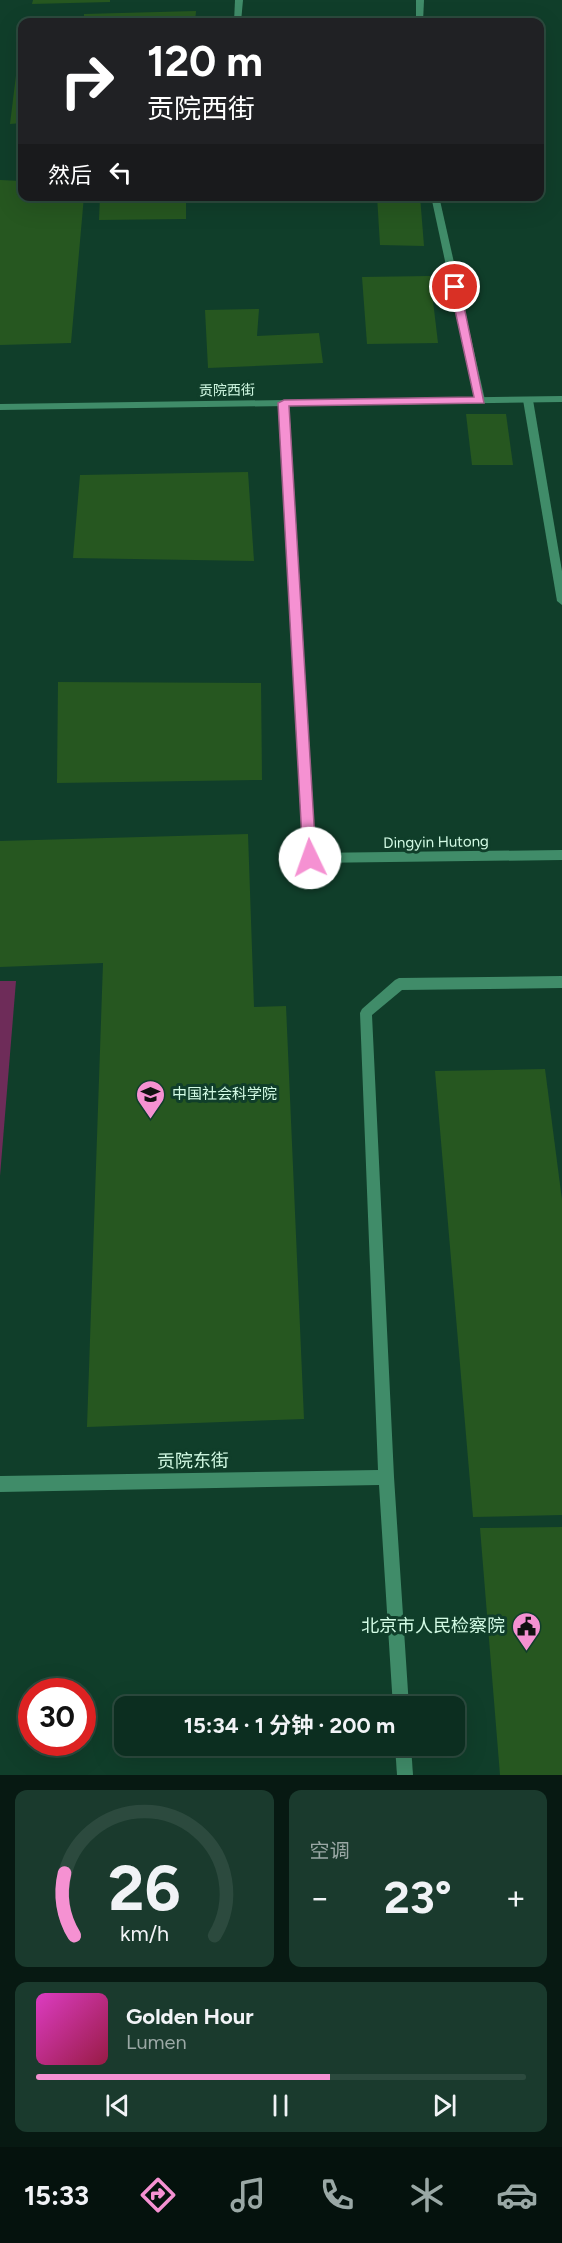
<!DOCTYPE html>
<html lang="zh">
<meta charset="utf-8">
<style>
:root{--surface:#0c2e20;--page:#1a3a2d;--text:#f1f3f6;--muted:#9aa8a5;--line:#2c4a3e;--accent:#f591d2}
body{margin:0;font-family:Figtree,"Noto Sans SC",sans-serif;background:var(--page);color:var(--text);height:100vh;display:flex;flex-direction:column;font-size:22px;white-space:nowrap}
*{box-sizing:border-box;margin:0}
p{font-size:20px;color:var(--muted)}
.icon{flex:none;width:33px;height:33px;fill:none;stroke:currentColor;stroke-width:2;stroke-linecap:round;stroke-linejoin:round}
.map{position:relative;height:1775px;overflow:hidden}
.panel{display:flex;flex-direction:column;gap:15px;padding:15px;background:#071912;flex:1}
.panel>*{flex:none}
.top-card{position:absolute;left:18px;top:18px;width:526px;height:183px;border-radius:12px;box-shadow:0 6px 24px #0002,0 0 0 2px var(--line);background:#202124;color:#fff;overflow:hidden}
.speed{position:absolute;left:18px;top:1678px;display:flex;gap:12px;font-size:30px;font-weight:700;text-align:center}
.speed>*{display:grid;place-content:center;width:78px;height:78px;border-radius:50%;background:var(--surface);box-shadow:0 6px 24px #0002,0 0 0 2px var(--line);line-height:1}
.speed .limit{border:9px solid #d22;background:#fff;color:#111}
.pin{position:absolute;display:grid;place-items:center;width:51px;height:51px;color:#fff;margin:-26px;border:3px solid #fff;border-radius:50%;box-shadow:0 2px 6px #0007}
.me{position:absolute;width:66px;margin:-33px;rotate:357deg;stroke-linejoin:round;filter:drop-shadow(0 0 4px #0008)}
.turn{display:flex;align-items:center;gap:21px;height:126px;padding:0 30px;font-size:27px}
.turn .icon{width:78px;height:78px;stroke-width:2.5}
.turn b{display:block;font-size:42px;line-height:51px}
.then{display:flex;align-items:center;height:57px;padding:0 30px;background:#0003;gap:12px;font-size:22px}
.big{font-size:45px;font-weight:700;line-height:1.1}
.panel .tile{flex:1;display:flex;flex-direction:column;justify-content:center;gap:9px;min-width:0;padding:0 21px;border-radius:12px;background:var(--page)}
.panel .dial{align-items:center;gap:0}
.dial svg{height:156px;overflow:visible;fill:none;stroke:var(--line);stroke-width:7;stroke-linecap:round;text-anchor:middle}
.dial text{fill:var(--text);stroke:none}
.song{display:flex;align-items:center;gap:18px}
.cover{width:72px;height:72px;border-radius:9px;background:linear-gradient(135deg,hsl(310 70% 55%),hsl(340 70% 35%))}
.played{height:6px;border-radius:3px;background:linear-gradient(90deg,var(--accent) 60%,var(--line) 60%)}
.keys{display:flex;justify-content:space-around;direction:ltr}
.heat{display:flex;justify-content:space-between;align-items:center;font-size:33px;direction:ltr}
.panel .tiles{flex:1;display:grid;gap:15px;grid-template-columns:1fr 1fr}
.tile:last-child{grid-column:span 2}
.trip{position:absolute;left:114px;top:1696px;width:351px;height:60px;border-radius:12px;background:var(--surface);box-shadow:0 6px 24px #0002,0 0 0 2px var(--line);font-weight:700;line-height:60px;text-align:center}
.dock{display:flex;height:96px;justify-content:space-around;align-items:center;background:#05120d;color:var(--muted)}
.dock .icon{width:42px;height:42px}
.dock .current{color:var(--accent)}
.dock b{font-size:27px;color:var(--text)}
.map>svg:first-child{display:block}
.green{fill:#6e2c59}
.building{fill:#265720}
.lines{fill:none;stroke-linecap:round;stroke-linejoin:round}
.service{fill:#408c69;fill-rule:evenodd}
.minor{fill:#408c69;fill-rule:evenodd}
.tertiary{fill:#408c69;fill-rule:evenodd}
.route{fill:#f591d2;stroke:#9f5e88;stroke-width:1.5}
.labels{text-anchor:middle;stroke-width:6;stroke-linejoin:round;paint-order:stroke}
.far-street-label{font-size:14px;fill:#d3fbe5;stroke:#103e2a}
.street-label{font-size:15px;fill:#d3fbe5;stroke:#103e2a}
.poi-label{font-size:15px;fill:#d3fbe5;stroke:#103e2a;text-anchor:start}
.near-street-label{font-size:18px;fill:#d3fbe5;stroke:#103e2a}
.near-poi-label{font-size:18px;fill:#d3fbe5;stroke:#103e2a;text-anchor:end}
</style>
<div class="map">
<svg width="562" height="1775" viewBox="0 0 562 1775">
<rect width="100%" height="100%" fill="#103e2a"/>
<polygon class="green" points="0,981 16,981 0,1176"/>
<g class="building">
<polygon points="33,0 110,0 110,2 32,4"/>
<polygon points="196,11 195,22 84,22 84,14"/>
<polygon points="21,35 22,123 10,124"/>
<polygon points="0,180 22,181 22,196 84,196 71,343 0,345"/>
<polygon points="100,196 186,196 186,219 99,220"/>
<polygon points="377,196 420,196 424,246 380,245"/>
<polygon points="430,276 438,343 367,344 362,277"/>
<polygon points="259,309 257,336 319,333 323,363 208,368 205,310"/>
<polygon points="466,414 506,414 513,465 472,465"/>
<polygon points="248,472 254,561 73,558 80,475"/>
<polygon points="58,682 261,683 262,780 57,783"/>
<polygon points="248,834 254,1007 286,1006 304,1419 87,1427 103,963 0,967 0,841"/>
<polygon points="545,1069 562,1200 562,1515 473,1517 435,1071"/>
<polygon points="562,1527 562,1775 500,1775 480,1528"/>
</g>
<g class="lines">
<g class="service">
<polygon points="416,0 424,0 423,22 416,22"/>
<polygon points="431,196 439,196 485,400 480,403 475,400"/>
<polygon points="562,850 562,860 310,863 306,862 304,858 306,854 310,853"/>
</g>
<g class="minor">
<polygon points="235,0 243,0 241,22 234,22"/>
<polygon points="528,397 533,400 562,571 562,605 557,601 523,400"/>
<polygon points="284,400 289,403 316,858 314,862 306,862 304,858 279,403"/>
<polygon points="562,976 562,988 402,990 372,1015 394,1477 409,1707 393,1707 379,1485 0,1492 0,1476 378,1470 360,1013 362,1009 395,980 399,978"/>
<polygon points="395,1746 411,1746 413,1775 397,1775"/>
</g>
<polygon class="tertiary" points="562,396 562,402 0,410 0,404"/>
</g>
<polygon class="route" points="455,284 460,287 484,403 289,406 316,858 310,864 303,858 278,403 284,400 474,397 450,287"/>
<defs>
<symbol id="university-pin" viewBox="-11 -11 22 30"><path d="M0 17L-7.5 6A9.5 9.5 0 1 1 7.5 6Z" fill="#f591d2" stroke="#103e2a"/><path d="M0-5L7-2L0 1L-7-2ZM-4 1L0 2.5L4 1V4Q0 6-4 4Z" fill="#111"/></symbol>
<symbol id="civic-pin" viewBox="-11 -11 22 30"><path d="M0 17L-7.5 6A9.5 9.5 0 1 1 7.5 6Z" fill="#f591d2" stroke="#103e2a"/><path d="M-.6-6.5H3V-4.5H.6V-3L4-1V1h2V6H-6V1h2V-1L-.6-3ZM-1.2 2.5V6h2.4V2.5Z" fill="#111"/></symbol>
</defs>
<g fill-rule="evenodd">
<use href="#university-pin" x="134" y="1078" width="33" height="45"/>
<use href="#civic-pin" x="510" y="1610" width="33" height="45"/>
</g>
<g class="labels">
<g class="far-street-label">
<text transform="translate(227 390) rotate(-1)" y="5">贡院西街</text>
</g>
<g class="street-label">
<text transform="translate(436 842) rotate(-1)" y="5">Dingyin Hutong</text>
</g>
<g class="poi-label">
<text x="172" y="1099">中国社会科学院</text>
</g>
<g class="near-street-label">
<text transform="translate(193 1461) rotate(-1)" y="6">贡院东街</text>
</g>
<g class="near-poi-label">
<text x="505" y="1632">北京市人民检察院</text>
</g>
</g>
</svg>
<div class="speed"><div class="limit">30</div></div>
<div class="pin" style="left:455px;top:287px;background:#d93025"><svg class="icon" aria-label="arrive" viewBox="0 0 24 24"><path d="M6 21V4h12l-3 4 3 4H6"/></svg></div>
<svg class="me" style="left:310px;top:858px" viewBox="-20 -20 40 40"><circle r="19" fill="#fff"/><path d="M0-13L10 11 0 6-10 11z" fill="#f591d2"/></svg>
<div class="trip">15:34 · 1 分钟 · 200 m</div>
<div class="top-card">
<div class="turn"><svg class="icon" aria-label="right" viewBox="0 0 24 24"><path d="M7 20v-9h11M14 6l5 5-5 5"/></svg><div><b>120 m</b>贡院西街</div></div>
<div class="then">然后<svg class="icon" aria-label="left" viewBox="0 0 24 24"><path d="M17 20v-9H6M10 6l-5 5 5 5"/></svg></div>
</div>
</div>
<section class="panel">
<div class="tiles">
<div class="tile dial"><svg viewBox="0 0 100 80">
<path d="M14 69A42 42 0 1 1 86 69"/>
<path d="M14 69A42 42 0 0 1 9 37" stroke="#f591d2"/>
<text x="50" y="56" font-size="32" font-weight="700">26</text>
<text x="50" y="72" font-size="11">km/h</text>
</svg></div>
<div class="tile"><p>空调</p>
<div class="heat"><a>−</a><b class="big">23°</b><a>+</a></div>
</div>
<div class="tile">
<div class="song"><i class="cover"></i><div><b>Golden Hour</b><p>Lumen</p></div></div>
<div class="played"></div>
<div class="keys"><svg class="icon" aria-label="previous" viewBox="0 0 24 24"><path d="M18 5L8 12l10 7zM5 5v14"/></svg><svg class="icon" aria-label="pause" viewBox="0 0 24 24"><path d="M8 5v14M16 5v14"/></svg><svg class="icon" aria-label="next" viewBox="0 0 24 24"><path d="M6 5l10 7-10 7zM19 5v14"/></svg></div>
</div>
</div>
</section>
<nav class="dock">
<b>15:33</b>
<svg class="icon current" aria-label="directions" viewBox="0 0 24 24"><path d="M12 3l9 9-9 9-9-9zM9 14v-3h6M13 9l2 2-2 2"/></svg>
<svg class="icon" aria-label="music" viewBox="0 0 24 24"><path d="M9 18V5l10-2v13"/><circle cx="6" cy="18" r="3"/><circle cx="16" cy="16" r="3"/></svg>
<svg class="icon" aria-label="phone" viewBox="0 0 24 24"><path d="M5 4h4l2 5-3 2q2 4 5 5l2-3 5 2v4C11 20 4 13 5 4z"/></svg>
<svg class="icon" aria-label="climate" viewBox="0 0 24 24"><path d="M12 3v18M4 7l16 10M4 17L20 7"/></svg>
<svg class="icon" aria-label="car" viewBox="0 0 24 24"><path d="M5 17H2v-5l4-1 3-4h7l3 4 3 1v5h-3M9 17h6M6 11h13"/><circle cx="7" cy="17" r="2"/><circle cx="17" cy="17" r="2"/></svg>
</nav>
